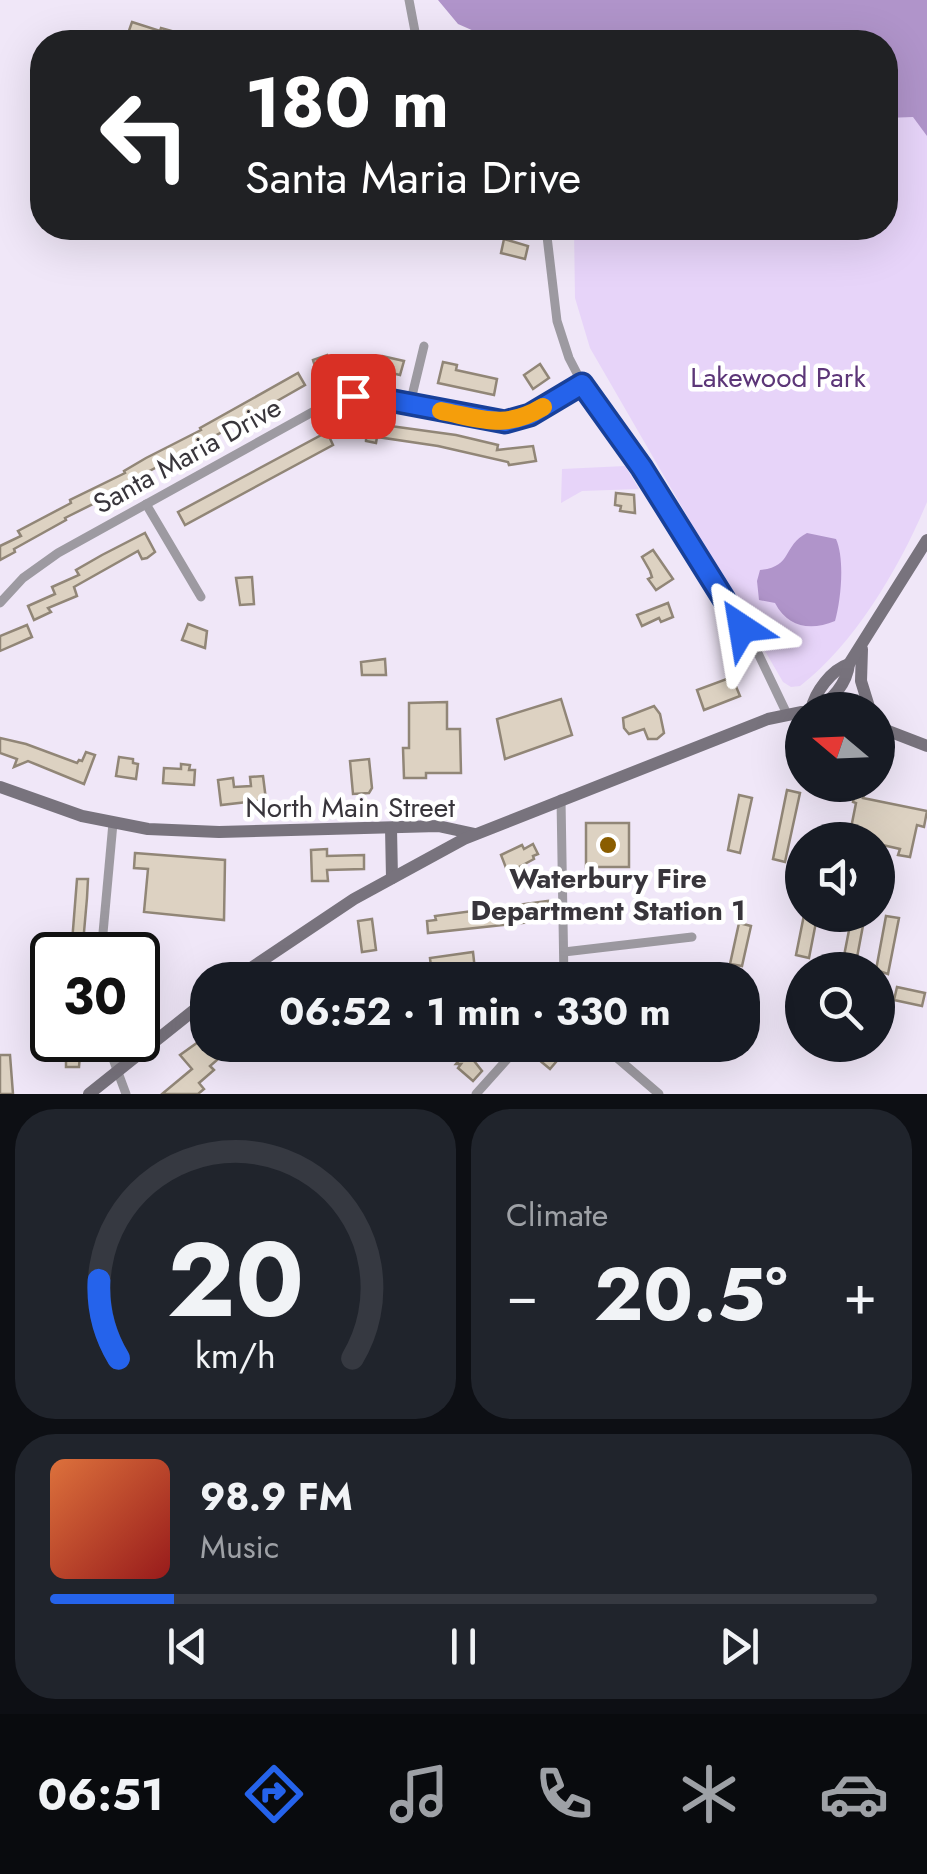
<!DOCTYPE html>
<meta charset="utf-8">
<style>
:root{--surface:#171b24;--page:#20242c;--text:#f1f3f6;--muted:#9ea1a6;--line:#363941;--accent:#2563eb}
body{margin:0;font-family:Jost,sans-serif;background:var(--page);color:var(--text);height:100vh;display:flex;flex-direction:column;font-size:38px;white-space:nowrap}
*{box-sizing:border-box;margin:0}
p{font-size:32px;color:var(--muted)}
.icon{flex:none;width:55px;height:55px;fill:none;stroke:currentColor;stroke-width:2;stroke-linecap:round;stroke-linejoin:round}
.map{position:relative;height:1094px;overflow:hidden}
.drawer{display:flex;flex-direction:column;gap:15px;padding:15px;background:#0d0f14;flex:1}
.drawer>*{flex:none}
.hud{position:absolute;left:30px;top:30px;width:868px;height:210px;border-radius:40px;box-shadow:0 10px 40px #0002;background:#202124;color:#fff;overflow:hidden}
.needle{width:65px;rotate:289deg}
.buttons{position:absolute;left:785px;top:692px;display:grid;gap:20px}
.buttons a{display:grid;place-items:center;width:110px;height:110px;border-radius:50%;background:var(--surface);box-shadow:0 10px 40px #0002;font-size:50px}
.speed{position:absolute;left:30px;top:932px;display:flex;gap:20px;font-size:50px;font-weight:700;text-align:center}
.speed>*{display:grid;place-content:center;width:130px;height:130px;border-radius:50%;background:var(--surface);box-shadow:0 10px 40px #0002;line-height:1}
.speed .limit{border:5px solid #111;border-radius:15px;background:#fff;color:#111}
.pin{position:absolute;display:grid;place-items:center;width:85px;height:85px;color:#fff;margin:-42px;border-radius:20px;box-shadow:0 5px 15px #0006}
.me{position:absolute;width:110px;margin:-55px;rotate:327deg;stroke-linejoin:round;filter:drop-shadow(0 0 8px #0008)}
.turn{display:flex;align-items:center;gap:35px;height:210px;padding:0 50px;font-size:45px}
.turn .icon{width:130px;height:130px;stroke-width:2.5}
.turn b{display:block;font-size:70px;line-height:85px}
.big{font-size:75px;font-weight:700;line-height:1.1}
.drawer .tile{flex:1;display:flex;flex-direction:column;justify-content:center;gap:15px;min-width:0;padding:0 35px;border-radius:40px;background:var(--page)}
.drawer .dial{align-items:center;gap:0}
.dial svg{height:260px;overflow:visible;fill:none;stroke:var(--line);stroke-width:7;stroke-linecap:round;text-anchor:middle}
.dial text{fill:var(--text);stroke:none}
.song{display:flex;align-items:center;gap:30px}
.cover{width:120px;height:120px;border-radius:15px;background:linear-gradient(135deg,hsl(20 70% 55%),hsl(0 70% 35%))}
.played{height:10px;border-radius:5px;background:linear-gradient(90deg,var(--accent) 15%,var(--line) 15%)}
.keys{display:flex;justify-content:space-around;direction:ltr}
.heat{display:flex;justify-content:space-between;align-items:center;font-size:55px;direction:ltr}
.drawer .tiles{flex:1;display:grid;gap:15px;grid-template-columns:1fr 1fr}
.tile:last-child{grid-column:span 2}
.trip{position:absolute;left:190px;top:962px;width:570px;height:100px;border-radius:40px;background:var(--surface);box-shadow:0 10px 40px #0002;font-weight:700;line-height:100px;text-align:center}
.tabs{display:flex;height:160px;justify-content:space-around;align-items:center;background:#090b0e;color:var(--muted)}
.tabs .icon{width:70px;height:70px}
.tabs .on{color:var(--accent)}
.tabs b{font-size:45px;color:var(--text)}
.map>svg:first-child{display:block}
.green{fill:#e7d4f9}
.water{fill:#b094ca}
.building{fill:#ddd2c2;stroke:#918677;stroke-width:2.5}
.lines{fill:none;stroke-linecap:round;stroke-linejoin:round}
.street{stroke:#9d9aa1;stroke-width:9}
.secondary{stroke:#78737d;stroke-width:12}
.route-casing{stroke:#184099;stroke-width:25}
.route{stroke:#2563eb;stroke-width:18}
.slow{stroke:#f59e0b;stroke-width:18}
.poi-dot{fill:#8a5d00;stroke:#fff;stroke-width:4}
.labels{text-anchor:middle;stroke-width:9;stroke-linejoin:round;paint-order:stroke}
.park-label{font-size:28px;fill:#5c3678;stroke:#fff}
.street-label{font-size:28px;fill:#38353b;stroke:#fff}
.poi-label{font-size:28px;font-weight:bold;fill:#38353b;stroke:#fff}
</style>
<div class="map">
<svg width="927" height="1094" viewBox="0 0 927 1094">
<rect width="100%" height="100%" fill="#f0e7f8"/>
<g class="green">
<path d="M449 0H927V502C901 565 855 644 800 686L791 687 783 682 590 348 575 298 574 228H885V42H480Z"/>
<polygon points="625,466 639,489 582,491 561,503 562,469"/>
</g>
<g class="water">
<polygon points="438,0 927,0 927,136 913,117 885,118 885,42 499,42 458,24"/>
<path d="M807 533 836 539C845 559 841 600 835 621 811 631 788 628 775 603L759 600 757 581 760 570C793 567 782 546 807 533Z"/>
</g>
<g class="building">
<polygon points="132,22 160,31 161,28 172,31 168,42 125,42"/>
<polygon points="504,239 528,246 525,259 501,253"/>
<polygon points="327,355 329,360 333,359 337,373 319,379 313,360"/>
<polygon points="382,356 404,361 400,375 378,370 353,373 350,368 350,359"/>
<polygon points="443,362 457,365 456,370 497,379 494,395 438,383"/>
<polygon points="540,364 549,378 533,389 524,375"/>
<polygon points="298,373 305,385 235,425 231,419 222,432 118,488 112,497 111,495 65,518 66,520 14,549 15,552 0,560 0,546 21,536 18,531 71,503 70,500 125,473 124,471 146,458 201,430 200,428"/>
<polygon points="354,421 456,435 498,445 497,450 533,446 536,461 509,465 508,462 438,446 377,437 376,443 366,441 366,438 352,435"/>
<polygon points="327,432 333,445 185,525 178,512"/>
<polygon points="616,493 634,495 635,513 620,511 621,506 615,505"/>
<polygon points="145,533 155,552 147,558 142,559 138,551 74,587 77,596 48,608 51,612 34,620 28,606 55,594 52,587 79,575 76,570 102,555"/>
<polygon points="653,550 673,579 656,590 648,579 652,577 650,571 642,557"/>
<polygon points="252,577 254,604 240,605 236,578"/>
<polygon points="668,603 673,617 661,622 659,618 642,626 637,615"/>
<polygon points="188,624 207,631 205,648 182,640"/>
<polygon points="27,625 32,637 0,651 0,636"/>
<polygon points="385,659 386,675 362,675 361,662"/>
<polygon points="732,677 740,696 704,710 697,690"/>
<polygon points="561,699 572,735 505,759 497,719"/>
<polygon points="447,702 447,729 460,729 461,773 426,773 426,778 404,778 403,748 409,748 409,703"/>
<polygon points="654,706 660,714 664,733 657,739 648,739 644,729 629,734 624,728 623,718"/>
<polygon points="0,738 26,744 77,763 79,760 82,761 86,752 95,755 84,784 28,761 14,767 17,759 0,753"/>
<polygon points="119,757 133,759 133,763 138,764 136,779 116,776"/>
<polygon points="369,759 372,788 369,793 353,794 350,761"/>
<polygon points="181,764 190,765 189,770 195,770 194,785 163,783 164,768 181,769"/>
<polygon points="263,776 266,800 221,805 218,780 233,778 234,787 251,786 250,777"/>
<polygon points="787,790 800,793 785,862 773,859"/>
<polygon points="855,793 864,795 863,798 927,811 924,827 917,825 910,857 898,855 900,849 878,844 878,840 849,838 856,803 853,802"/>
<polygon points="739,795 752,798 740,853 728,850"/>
<rect x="586" y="823" width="43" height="44"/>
<polygon points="533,844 538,854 533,856 534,859 508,873 501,855 522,845 524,849"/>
<polygon points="327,849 327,856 364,855 364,869 327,870 328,881 312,881 311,850"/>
<polygon points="135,853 225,860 224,920 144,912 148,869 134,868"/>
<polygon points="77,879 88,879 87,898 82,955 71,955"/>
<polygon points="548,901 551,920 428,933 427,921 436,920 435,916"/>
<polygon points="804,915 817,917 809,958 796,955"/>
<polygon points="852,915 865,915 855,968 842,966"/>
<polygon points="886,916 899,918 888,974 876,970"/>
<polygon points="372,919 376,950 362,952 358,921"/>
<polygon points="739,923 751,926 742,966 730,964"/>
<polygon points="473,952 475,970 432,975 430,958"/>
<polygon points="897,987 925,993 922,1006 894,1000"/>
<rect x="34" y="1022" width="18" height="19"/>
<polygon points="208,1035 208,1045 216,1045 224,1054 210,1066 214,1070 199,1083 204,1089 198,1094 162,1094 192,1069 180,1055"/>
<polygon points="66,1040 81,1040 79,1067 66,1067"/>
<polygon points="471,1045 489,1045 471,1057 482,1071 473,1081 458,1068 461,1064 456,1064"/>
<polygon points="549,1045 562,1045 567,1049 550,1069 538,1059"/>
<polygon points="0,1055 10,1055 13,1094 0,1094"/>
</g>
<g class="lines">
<g class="street">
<polyline points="409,0 417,42"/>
<polyline points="546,228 557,321 569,358 582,383 642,468 756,649 787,714"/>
<polyline points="410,404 424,346"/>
<polyline points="146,504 201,597"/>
<polyline points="0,603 23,578 58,553 336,399 371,396 509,422 530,415 582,383"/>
<polyline points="561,799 564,980"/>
<polyline points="564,952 692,937"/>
<polyline points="101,955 113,823"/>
<polyline points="106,1040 126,1094"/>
<polyline points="602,1045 659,1094"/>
<polyline points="476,1094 520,1045"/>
</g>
<g class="secondary">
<polyline points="862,649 861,681 870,710"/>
<path d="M811 710C815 692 831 670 849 664"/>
<path d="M815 710C832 701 847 683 849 664L927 540"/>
<polyline points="878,727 927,746"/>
<polyline points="0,787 82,816 148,829 219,832 438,826 475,834"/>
<polyline points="391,828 392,878"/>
<polyline points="233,980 354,899 464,839 768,719 802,712"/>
<polyline points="89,1094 208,999"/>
</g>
</g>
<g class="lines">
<defs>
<polyline id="route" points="353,396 378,398 505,422 530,415 582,384 642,468 742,628"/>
</defs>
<use href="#route" class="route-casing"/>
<use href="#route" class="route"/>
<path class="slow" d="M441 411C482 419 505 430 543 407"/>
</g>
<circle class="poi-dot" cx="608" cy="845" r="10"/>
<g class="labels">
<g class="park-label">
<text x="778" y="387">Lakewood Park</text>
</g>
<g class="street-label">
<text transform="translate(187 455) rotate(-29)" y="10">Santa Maria Drive</text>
<text x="350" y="817">North Main Street</text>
</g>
<g class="poi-label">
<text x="608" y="888">Waterbury Fire<tspan x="608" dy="32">Department Station 1</tspan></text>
</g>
</g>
</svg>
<div class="buttons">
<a><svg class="needle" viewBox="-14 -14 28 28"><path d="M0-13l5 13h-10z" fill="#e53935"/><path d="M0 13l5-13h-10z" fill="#9ea1a6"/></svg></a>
<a><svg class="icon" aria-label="sound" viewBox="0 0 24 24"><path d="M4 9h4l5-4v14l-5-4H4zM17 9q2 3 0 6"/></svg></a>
<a><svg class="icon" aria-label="search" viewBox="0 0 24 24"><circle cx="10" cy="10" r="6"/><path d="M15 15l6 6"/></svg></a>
</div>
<div class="speed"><div class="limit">30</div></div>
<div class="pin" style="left:353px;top:396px;background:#d93025"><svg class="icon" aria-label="arrive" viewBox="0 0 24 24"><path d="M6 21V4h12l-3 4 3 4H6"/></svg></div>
<svg class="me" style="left:742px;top:628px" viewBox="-20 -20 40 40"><path d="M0-17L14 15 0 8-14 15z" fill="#2563eb" stroke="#fff" stroke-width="4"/></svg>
<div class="trip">06:52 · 1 min · 330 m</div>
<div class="hud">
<div class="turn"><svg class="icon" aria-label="left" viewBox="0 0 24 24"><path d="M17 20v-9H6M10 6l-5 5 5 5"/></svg><div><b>180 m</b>Santa Maria Drive</div></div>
</div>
</div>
<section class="drawer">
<div class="tiles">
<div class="tile dial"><svg viewBox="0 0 100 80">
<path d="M14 69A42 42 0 1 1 86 69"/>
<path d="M14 69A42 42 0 0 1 8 45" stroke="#2563eb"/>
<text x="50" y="56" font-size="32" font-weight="700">20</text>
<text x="50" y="72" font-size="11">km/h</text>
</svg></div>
<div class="tile"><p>Climate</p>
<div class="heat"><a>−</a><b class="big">20.5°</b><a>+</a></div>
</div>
<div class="tile">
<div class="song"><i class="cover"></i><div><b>98.9 FM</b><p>Music</p></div></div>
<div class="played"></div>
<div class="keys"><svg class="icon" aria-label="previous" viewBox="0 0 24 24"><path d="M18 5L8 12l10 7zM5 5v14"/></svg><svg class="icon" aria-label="pause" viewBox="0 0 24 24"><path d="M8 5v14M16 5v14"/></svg><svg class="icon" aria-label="next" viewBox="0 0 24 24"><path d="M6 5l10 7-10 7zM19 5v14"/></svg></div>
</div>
</div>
</section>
<nav class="tabs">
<b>06:51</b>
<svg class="icon on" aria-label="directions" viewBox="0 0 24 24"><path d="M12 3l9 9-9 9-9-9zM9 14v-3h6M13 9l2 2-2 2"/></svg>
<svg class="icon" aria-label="music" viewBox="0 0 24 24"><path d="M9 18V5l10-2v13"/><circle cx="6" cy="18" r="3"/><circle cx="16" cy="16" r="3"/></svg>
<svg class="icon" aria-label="phone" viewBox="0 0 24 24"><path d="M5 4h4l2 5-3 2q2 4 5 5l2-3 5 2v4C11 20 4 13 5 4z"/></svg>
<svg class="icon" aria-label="climate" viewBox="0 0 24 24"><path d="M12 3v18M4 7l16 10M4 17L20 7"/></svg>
<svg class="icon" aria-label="car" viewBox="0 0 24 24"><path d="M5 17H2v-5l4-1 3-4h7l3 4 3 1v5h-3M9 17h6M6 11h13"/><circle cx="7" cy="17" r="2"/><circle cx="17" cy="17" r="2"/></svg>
</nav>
